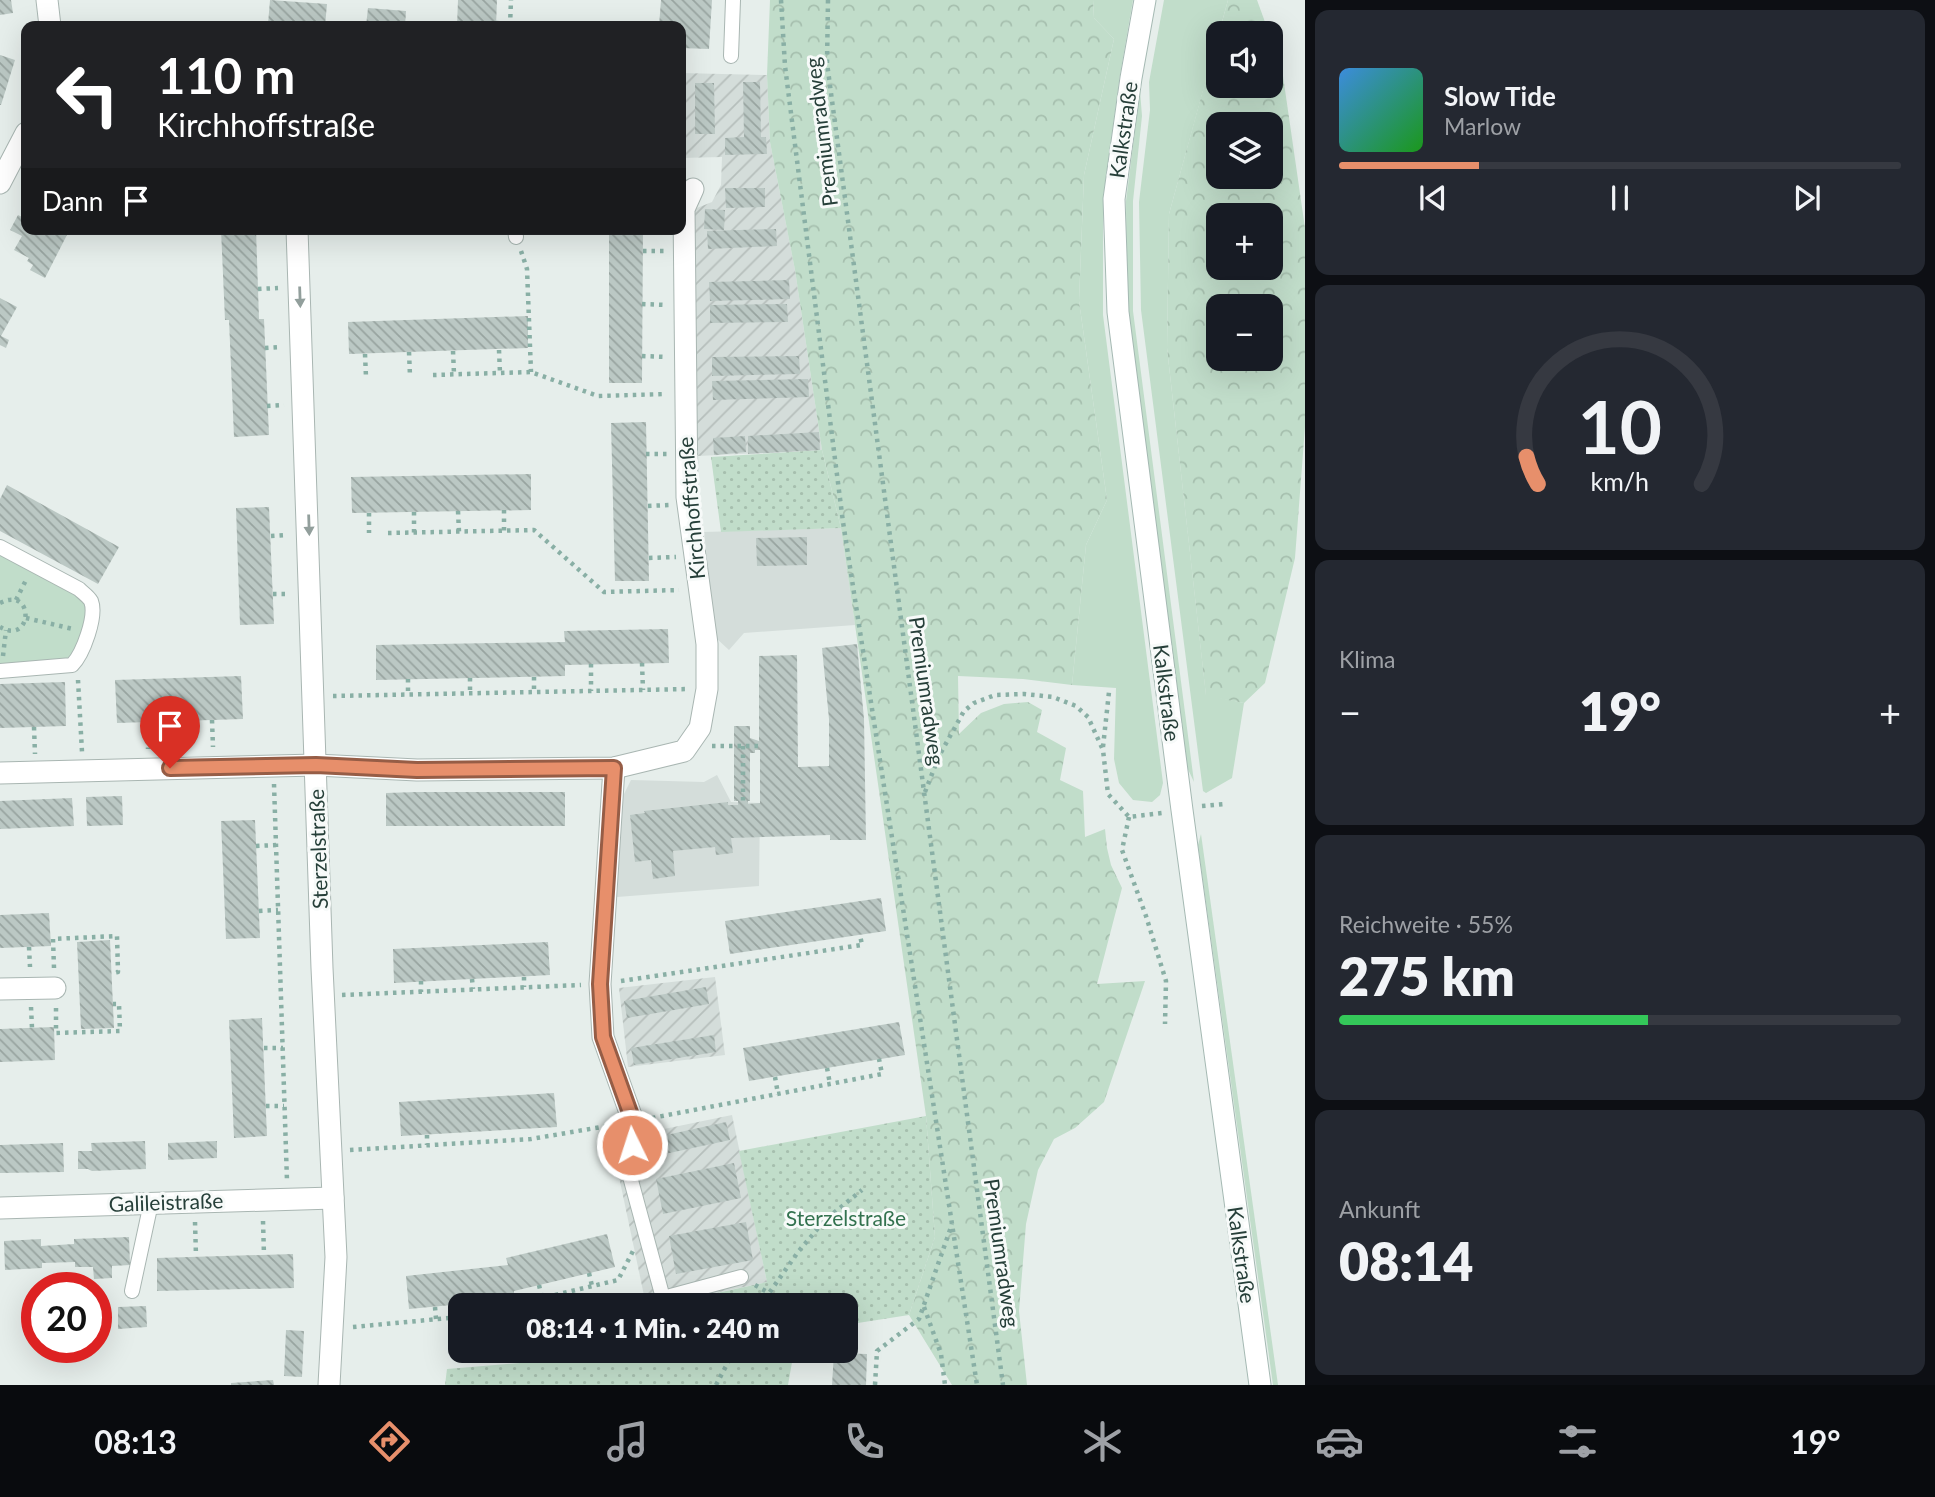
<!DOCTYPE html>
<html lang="de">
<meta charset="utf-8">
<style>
:root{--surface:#171b24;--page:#242831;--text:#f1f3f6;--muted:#9ea1a6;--line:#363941;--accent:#e78f6b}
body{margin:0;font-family:Lato,sans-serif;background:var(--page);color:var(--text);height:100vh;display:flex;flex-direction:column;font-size:26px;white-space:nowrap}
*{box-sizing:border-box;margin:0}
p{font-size:23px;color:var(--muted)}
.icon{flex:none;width:38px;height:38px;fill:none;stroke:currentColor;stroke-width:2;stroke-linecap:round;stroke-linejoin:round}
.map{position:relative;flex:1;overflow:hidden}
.sheet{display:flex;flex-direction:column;gap:10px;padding:10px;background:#0d0f14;width:630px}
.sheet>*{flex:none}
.top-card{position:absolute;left:21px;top:21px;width:665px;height:214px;border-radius:14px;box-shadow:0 7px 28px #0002;background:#202124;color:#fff;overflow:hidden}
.tools{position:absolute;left:1206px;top:21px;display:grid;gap:14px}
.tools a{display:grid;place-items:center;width:77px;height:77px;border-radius:14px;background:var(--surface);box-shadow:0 7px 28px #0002;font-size:35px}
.speed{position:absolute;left:21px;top:1272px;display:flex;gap:14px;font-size:35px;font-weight:700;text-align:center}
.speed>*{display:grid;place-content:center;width:91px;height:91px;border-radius:50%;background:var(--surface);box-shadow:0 7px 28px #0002;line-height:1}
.speed .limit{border:10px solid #d22;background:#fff;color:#111}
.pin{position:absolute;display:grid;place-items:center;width:60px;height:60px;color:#fff;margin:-72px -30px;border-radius:50% 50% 50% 0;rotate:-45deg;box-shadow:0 0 7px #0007}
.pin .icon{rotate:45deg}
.me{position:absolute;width:77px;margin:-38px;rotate:356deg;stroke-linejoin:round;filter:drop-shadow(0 0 5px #0008)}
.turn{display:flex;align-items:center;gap:24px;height:147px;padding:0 21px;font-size:32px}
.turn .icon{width:91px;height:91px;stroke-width:2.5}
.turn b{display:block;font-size:49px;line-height:60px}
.then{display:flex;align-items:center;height:66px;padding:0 21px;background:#0003;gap:14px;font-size:26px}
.big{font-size:52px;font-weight:800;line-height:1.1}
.sheet .card{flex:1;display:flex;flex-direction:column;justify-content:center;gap:10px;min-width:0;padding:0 24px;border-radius:14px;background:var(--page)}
.sheet .dial{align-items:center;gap:0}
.dial svg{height:182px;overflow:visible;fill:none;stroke:var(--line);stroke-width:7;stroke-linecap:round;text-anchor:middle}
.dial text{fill:var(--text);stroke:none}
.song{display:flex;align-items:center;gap:21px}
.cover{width:84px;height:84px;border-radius:10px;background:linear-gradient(135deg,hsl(210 70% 55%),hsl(120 70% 35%))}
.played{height:7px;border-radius:4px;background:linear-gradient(90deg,var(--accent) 25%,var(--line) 25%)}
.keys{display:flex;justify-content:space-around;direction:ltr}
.heat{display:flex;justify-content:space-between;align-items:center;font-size:38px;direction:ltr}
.charge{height:10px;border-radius:5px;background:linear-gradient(90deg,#34c759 55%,var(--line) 0)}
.trip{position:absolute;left:448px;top:1293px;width:410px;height:70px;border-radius:14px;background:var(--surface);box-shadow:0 7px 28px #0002;font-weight:800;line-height:70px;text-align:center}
.menu{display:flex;height:112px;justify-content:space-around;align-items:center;background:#090b0e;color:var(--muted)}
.menu .icon{width:49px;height:49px}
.menu .selected{color:var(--accent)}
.menu b{font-size:32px;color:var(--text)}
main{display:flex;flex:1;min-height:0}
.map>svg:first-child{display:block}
.built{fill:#d4ddda}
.industrial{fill:url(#industrial-furrows)}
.green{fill:#c1ddca}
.forest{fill:url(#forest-crowns);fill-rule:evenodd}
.garden{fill:url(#garden-dots)}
.building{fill:url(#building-back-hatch);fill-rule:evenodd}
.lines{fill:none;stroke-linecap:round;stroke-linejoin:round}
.lane-casing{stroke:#a9b6b2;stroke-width:16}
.street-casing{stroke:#a9b6b2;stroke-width:23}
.secondary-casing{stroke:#a5b9b3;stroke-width:23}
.path{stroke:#89afa5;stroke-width:4.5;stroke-dasharray:3.5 5;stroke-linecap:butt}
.lane{stroke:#fff;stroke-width:14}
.street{stroke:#fff;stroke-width:21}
.secondary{stroke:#fff;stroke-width:21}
.oneway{fill:#929f9c}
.route-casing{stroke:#965d46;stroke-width:18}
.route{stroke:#e78f6b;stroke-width:12}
.labels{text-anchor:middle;stroke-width:6;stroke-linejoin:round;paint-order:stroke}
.street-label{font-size:21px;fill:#263f39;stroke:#f7faf9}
.park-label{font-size:21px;fill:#33724f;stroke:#f7faf9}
</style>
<main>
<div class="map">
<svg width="1305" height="1385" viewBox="0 0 1305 1385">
<defs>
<pattern id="industrial-furrows" width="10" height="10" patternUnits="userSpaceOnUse" patternTransform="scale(1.75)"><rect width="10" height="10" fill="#d4ddda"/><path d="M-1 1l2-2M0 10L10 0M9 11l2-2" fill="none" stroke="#b6bfbc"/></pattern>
<pattern id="forest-crowns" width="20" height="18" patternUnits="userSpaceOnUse" patternTransform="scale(1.75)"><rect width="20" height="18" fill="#c1ddca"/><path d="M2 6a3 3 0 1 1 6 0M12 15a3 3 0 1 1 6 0" fill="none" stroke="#a6bfae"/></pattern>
<pattern id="garden-dots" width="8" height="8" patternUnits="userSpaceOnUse" patternTransform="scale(1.75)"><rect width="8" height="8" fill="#c1ddca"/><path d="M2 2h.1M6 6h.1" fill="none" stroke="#a6bfae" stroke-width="1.8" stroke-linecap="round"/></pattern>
<pattern id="building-back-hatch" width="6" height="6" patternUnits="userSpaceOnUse" patternTransform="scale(1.75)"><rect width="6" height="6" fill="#bbc8c4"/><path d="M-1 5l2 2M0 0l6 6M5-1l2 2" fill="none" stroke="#98a4a0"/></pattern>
</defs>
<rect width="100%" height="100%" fill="#e6eeeb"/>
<g class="built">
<polygon points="841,528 855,625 744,633 729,650 716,638 704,532"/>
<polygon points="717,775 731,802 760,803 759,886 617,897 623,796 631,780 704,782"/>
</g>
<g class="industrial">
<polygon points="681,73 767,75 770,142 795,270 822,450 698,456 690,220 697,208 712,202 721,185 722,157 681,158"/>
<polygon points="715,977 725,1055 628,1067 619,988"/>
<polygon points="732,1115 767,1282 657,1305 646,1305 614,1153 635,1135"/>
</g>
<g class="green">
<polygon points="1093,0 1133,0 1120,75 1103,198 1103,315 1163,783 1160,795 1152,802 1133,800 1119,783 1114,759 1116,688 1072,685 1086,545 1107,500 1079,301 1084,175 1114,39 1094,18"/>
<polygon points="1164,0 1228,0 1169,214 1167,348 1206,695 1244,703 1232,778 1206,793 1203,791 1141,310 1139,202 1150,110 1149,82"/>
<polygon points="1140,91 1142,116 1133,201 1133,311 1194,782 1186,765 1127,311 1126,201"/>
<polygon points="0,551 77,593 85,604 87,620 75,652 61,663 0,665"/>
<polygon points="1201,834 1278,1385 1273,1385 1198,845"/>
</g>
<g class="forest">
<polygon points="770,0 1093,0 1094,18 1114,39 1084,175 1079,301 1107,500 1086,545 1072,685 1023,679 958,676 959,734 981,713 1004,704 1028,702 1042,710 1037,732 1066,748 1060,780 1083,791 1085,837 1105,829 1107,848 1111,865 1122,888 1097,984 1145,981 1104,1102 1075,1128 1054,1139 1038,1170 1026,1224 1019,1311 1027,1385 952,1385 909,1315 935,1237 926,1116 841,528 822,450 795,270 770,142 767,75"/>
<polygon points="1228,0 1257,0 1269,33 1219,33"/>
<path d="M1218 35V86H1270L1271 39 1283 76 1305 228V427L1295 558 1265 683 1244 703 1206 696 1167 348 1169 214ZM1218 124H1270V177H1218ZM1218 215H1270V268H1218ZM1218 306H1270V359H1218Z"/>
</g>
<g class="garden">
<polygon points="822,450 841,528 721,532 711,457"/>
<polygon points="926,1116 935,1237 909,1315 845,1325 845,1306 657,1306 767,1282 739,1151"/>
<polygon points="591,1351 794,1351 788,1385 445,1385 447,1369 591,1357"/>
</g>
<g class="building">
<polygon points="0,0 11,0 13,13 0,15"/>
<polygon points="270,0 327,4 325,26 268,24"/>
<polygon points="458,0 497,0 496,26 457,26"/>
<polygon points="661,0 712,0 709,49 681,48 681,26 659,26"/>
<polygon points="368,8 406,11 405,26 366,26"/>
<polygon points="0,55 15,60 1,105 0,105"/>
<polygon points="743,82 760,82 761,137 766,137 767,154 725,155 725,138 744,137"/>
<polygon points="695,83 714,83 715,134 695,134"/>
<polygon points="725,188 765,188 765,207 726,208"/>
<polygon points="705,209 725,210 724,230 704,229"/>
<polygon points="18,215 26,219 26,229 70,229 45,278 30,270 33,265 27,261 29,258 14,250 22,236 10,230"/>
<polygon points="221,229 256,229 259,319 264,319 269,435 234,437 229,320 225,320"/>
<polygon points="609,229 643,229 642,383 609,383"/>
<polygon points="776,229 777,246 708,249 707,231"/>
<polygon points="789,280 790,299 710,301 709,282"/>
<polygon points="0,298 17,307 1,336 9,340 6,348 0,345"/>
<polygon points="787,304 788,322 710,323 710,305"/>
<polygon points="528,316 528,348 349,354 348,322"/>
<polygon points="799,356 800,374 712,376 712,357"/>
<polygon points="808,379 809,397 713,400 712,381"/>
<polygon points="646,422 649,581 615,581 611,423"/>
<polygon points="819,432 820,450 748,454 748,436"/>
<polygon points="745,436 746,452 714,455 713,438"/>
<polygon points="531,474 531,510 352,513 351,477"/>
<polygon points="7,485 119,547 98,584 0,531 0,499"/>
<polygon points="269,507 274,624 240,625 236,508"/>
<polygon points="807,537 807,565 757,566 756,538"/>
<polygon points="668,629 669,663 565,665 565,676 376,680 376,645 565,642 564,631"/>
<path d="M857 644 864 719 866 840H830V835L731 838 733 853 716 855 715 847 673 851 675 876 653 879 651 860 635 862 630 815 645 813 644 811 728 802V805H738V801H734V726H750V738L759 741V656L797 655 798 767 829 766V719L822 648ZM755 750H760V803L748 804V801H750V753H755Z"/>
<polygon points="241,676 243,719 117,723 115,680"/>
<polygon points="65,682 66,726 0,728 0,684"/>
<polygon points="417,792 565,792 565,826 386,826 386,793"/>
<polygon points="122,796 123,825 87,826 86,797"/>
<polygon points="72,798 74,826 0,829 0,801"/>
<polygon points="255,820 260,938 226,939 221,821"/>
<polygon points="881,898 886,931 730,954 725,921"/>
<polygon points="49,913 51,946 0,948 0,915"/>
<polygon points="110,940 114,1028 81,1029 77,942"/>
<polygon points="548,942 550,975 394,983 393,949"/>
<polygon points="706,987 709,1004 627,1018 624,1001"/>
<polygon points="262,1018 267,1136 234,1138 229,1020"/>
<polygon points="899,1022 905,1055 749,1081 743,1048"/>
<polygon points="54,1027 55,1060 0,1062 0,1029"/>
<polygon points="714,1035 716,1052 634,1065 631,1048"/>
<polygon points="554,1093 557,1127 401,1136 399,1102"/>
<polygon points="726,1122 730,1140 651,1157 648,1139"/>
<polygon points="145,1141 146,1169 92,1171 88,1169 78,1169 78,1151 92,1151 91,1143"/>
<polygon points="217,1141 217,1158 168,1160 168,1143"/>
<polygon points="63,1143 64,1172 0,1173 0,1145"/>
<polygon points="734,1163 741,1198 663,1214 656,1179"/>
<polygon points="746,1222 753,1260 676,1274 669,1236"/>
<polygon points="607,1234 615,1267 514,1291 514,1299 409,1309 406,1276 508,1265 506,1258"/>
<polygon points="129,1237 130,1265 112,1266 112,1278 94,1279 93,1267 75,1267 75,1262 42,1263 42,1268 5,1270 4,1241 41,1239 41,1246 74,1244 74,1239"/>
<polygon points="293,1254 294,1288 157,1291 157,1258"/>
<polygon points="146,1306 147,1327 118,1329 118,1307"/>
<polygon points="286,1330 304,1331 302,1377 284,1376"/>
<polygon points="834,1353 867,1354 866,1385 832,1385"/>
<polygon points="273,1380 274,1385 231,1385 231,1383"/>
</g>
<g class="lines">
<defs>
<g id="lane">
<polyline points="731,56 733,0"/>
<polyline points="515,229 516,237"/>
<path d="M0 547 79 589C83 593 88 596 91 601 97 616 83 654 72 665L0 671"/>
<polyline points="633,1121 629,1173 663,1298 741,1277"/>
<polyline points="132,1291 151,1203"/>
</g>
<g id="street">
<polyline points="47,0 50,26"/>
<polyline points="0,183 26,133"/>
<polyline points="297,229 322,968 336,1257 329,1385"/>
<polyline points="614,768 600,984 603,1037 633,1121"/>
<polyline points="0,773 316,765 417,770 614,768 684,751 700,728 707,689 707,644 687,497 684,209 693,189"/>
<polyline points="0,989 55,988"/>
<polyline points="0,1208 333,1198"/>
</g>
<polyline id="secondary" points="1145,0 1131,78 1114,199 1118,312 1182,810 1260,1385"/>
</defs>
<use href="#lane" class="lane-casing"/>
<use href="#street" class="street-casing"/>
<use href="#secondary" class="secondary-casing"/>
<g class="path">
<polyline points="781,0 785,66 843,522 977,1385"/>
<polyline points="828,0 827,63 1003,1385"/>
<polyline points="496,23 510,24"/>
<polyline points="510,26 511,0"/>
<polyline points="256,232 276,231"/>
<polyline points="521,251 527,269 531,372"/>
<polyline points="643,251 666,251"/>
<polyline points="258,289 278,288"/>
<polyline points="642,304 666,305"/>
<polyline points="265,348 281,347"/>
<polyline points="499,350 500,373"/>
<polyline points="453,351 454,374"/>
<polyline points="409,352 410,376"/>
<polyline points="365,354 366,377"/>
<polyline points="642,356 666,357"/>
<polyline points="433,375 531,372 598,396 666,394"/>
<polyline points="267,406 284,405"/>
<polyline points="646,454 667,454"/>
<polyline points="648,506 670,505"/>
<polyline points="504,510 504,531"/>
<polyline points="458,511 459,532"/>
<polyline points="414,512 414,533"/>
<polyline points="369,513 369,533"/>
<polyline points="388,533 534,530 604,592 679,590"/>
<polyline points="271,536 287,535"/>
<polyline points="649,558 676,557"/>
<polyline points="273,594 290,594"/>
<polyline points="16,600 27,578"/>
<path d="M0 603C35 585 33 646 0 627"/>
<polyline points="26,618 73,629"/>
<polyline points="3,656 6,630"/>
<polyline points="642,663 643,690"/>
<polyline points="591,664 591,691"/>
<polyline points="534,677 534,692"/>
<polyline points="470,678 470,693"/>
<polyline points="408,679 408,694"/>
<polyline points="78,680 82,752"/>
<polyline points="333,696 688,689"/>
<polyline points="212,720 213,747"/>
<polyline points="148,722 148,749"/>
<polyline points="34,727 35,754"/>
<polyline points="712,746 760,746"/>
<polyline points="743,746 743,805"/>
<polyline points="1103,747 1109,692"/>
<polyline points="274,784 287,1181"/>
<polyline points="925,792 939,756 964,711 974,703 995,695 1024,694 1053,697 1076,706 1088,717 1103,750 1108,794 1129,817 1162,813"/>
<polyline points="1202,806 1225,804"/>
<polyline points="1129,817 1122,850 1146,916 1166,981 1165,1024"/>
<polyline points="256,846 276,845"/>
<polyline points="259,911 278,910"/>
<polyline points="29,947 30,967"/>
<polyline points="54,968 53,939 117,936 118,972 112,973"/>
<polyline points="524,977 524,987"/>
<polyline points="472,979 473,989"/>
<polyline points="421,981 421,992"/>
<polyline points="621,981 862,945 860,935"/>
<polyline points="342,995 581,985"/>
<polyline points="31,1007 32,1028"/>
<polyline points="56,1008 56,1033 120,1031 119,1004 113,1004"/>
<polyline points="264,1048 283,1048"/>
<polyline points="827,1068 830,1084"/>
<polyline points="775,1077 778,1094"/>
<polyline points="266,1106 284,1106"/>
<polyline points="652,1118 882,1074 879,1059"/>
<polyline points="427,1135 427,1145"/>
<polyline points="350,1150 531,1139 613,1125"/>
<polyline points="263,1221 264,1255"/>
<polyline points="195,1222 196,1256"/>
<polyline points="589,1273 592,1286"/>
<polyline points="539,1285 542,1298"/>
<polyline points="755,1285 769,1293"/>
<polyline points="488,1302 488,1306"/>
<polyline points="523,1306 542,1298 618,1280 633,1251"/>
<polyline points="760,1306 798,1252 825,1220 862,1190"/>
<polyline points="435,1307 436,1319"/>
<polyline points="924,1307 941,1354 945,1385"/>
<polyline points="353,1327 460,1317"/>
<polyline points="716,1385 734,1351"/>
<polyline points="875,1385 877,1351 919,1319 952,1224"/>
</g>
<use href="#lane" class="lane"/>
<use href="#street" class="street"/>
<use href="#secondary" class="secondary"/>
</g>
<defs><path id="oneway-solid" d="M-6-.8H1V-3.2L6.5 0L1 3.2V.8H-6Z" transform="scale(1.75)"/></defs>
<g class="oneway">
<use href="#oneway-solid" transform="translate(300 297) rotate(88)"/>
<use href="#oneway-solid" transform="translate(309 525) rotate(88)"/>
</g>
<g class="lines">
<defs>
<polyline id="route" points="170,768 316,765 417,770 614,768 600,984 603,1037 633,1121 632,1145"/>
</defs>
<use href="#route" class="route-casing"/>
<use href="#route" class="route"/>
</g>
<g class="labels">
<g class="street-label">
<text transform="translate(1124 130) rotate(-82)" y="7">Kalkstraße</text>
<text transform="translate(822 132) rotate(-97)" y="7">Premiumradweg</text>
<text transform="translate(692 508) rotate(-95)" y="7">Kirchhoffstraße</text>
<text transform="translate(926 691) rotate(82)" y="7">Premiumradweg</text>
<text transform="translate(1166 693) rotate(83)" y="7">Kalkstraße</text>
<text transform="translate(319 849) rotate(-92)" y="7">Sterzelstraße</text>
<text transform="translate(166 1203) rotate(-2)" y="7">Galileistraße</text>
<text transform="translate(1001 1253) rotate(82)" y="7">Premiumradweg</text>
<text transform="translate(1241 1255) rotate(82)" y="7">Kalkstraße</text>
</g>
<g class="park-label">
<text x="846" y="1226">Sterzelstraße</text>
</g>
</g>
</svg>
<div class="tools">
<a><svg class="icon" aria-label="sound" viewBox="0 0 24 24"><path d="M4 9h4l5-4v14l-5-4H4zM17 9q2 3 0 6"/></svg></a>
<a><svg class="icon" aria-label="layers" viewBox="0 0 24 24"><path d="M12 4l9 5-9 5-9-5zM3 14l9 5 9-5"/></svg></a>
<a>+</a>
<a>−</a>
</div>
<div class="speed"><div class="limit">20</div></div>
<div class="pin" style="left:170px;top:768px;background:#d93025"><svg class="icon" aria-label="arrive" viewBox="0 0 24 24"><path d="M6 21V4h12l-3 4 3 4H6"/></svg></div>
<svg class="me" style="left:632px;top:1145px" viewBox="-20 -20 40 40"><circle r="17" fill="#e78f6b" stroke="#fff" stroke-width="3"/><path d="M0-11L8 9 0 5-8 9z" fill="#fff"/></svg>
<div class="trip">08:14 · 1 Min. · 240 m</div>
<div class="top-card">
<div class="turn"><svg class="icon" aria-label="left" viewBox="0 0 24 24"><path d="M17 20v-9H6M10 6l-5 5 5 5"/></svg><div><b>110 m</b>Kirchhoffstraße</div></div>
<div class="then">Dann<svg class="icon" aria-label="arrive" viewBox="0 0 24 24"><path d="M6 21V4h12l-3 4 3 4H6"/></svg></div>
</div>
</div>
<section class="sheet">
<div class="card">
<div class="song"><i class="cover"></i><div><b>Slow Tide</b><p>Marlow</p></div></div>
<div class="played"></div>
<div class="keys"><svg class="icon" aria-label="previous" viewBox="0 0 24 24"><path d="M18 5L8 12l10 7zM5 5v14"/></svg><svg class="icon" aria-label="pause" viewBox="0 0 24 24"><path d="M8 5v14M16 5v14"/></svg><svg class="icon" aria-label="next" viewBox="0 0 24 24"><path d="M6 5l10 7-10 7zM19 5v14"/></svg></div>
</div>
<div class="card dial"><svg viewBox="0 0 100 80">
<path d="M14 69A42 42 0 1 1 86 69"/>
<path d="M14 69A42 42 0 0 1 9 57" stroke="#e78f6b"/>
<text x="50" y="56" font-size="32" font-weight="700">10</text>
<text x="50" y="72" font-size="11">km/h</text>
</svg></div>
<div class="card"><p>Klima</p>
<div class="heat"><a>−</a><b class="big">19°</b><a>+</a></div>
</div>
<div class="card"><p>Reichweite · 55%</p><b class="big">275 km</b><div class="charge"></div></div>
<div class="card"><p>Ankunft</p><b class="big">08:14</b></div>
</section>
</main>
<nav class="menu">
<b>08:13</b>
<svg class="icon selected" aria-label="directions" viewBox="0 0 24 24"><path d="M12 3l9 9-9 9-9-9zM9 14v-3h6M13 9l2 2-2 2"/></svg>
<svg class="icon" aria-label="music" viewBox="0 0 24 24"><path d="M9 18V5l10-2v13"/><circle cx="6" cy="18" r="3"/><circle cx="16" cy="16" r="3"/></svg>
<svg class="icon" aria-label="phone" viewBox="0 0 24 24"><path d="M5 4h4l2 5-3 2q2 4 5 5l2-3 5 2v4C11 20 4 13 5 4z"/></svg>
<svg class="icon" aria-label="climate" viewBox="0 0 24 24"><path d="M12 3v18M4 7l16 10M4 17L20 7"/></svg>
<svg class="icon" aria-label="car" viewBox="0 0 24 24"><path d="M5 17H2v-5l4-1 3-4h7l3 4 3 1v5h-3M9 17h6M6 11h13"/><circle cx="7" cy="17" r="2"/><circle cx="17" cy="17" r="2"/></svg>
<svg class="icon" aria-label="filters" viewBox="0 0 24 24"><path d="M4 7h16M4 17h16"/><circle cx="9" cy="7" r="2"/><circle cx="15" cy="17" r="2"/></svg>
<b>19°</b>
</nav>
